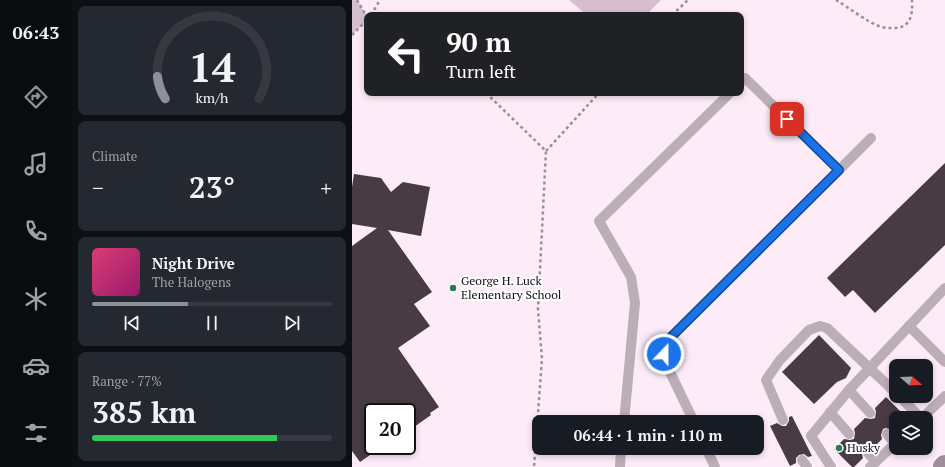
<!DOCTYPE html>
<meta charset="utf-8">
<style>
:root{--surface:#171b24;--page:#242831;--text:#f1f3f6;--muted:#9ea1a6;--line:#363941;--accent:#8c9099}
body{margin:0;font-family:"PT Serif",serif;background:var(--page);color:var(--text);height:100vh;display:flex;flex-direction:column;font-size:15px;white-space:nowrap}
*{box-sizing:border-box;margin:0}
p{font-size:13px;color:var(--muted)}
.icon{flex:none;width:22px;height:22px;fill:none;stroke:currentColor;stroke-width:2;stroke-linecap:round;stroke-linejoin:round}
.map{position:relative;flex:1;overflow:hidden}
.drawer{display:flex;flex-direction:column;gap:6px;padding:6px;background:#0d0f14;width:280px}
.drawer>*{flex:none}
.hud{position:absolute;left:12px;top:12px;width:380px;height:84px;border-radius:8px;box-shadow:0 2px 6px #0003;background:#202124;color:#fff;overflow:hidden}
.needle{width:26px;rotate:109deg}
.tools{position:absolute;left:537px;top:359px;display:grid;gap:8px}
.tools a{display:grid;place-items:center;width:44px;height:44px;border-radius:8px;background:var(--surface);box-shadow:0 2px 6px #0003;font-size:20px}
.speed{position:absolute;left:12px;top:403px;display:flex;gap:8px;font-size:20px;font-weight:700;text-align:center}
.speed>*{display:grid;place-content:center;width:52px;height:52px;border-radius:50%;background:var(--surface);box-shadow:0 2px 6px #0003;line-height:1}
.speed .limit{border:2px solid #111;border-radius:6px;background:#fff;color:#111}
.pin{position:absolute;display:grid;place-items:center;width:34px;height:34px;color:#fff;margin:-17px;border-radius:8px;box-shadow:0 2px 6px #0006}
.me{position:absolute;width:44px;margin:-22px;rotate:22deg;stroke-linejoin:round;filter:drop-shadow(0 0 3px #0008)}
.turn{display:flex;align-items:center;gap:14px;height:84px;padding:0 16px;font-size:18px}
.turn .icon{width:52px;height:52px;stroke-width:2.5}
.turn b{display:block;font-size:28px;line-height:34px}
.big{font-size:30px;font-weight:700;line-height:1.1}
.drawer .card{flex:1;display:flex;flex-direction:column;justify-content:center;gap:6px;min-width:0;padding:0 14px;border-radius:8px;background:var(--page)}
.drawer .dial{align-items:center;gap:0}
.dial svg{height:104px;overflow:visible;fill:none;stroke:var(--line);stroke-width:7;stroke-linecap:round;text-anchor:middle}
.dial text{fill:var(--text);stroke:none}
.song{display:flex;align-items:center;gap:12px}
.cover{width:48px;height:48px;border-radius:6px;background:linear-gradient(135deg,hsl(340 70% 55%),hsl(320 70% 35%))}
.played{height:4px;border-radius:2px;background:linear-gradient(90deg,var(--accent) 40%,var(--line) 40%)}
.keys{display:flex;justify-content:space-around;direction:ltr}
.heat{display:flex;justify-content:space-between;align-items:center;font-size:22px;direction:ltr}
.charge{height:6px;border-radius:3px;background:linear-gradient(90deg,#34c759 77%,var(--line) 0)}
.trip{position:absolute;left:180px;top:415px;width:232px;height:40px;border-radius:8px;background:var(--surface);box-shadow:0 2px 6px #0003;font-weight:700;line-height:40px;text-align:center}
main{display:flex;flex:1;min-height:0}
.dock{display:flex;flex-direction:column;width:72px;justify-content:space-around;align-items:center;background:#090b0e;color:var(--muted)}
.dock .icon{width:28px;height:28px}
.dock .on{color:var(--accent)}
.dock b{font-size:18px;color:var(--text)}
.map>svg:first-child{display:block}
.green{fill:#d6c0d0}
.building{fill:#483b44}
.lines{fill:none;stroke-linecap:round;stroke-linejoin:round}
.path{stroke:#9a8e97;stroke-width:2.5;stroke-dasharray:3 3;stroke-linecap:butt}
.lane{stroke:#bbaeb7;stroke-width:10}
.secondary{stroke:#a08c9b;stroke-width:22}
.route-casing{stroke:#114b97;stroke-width:10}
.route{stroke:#1a73e8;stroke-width:7}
.poi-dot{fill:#287c4e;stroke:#fff;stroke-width:1.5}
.labels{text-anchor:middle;stroke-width:4;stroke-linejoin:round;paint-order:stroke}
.poi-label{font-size:12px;fill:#140f13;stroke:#fff;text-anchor:start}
</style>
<main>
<nav class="dock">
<b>06:43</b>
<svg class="icon on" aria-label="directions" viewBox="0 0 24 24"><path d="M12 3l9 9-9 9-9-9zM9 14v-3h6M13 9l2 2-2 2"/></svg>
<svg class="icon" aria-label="music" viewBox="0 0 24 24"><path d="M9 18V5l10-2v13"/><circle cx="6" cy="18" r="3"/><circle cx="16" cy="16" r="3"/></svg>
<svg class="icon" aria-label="phone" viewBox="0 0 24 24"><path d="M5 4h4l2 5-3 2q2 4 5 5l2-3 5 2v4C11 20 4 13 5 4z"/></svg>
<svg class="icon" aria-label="climate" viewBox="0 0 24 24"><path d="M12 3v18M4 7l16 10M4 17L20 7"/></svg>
<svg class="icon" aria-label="car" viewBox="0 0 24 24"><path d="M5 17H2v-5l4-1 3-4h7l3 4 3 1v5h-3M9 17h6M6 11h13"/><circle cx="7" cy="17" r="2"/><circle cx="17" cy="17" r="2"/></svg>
<svg class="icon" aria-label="filters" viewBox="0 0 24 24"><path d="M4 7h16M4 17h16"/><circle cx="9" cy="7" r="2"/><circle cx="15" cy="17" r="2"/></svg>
</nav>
<section class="drawer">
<div class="card dial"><svg viewBox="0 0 100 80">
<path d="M14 69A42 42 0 1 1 86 69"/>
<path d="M14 69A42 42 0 0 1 8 52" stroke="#8c9099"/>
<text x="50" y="56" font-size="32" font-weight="700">14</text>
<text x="50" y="72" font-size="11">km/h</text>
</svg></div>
<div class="card"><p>Climate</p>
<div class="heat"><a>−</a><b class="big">23°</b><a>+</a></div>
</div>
<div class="card">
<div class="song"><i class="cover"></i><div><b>Night Drive</b><p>The Halogens</p></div></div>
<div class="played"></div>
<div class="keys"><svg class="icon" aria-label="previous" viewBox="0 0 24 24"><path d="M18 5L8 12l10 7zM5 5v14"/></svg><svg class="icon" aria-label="pause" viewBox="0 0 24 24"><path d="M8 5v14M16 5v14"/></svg><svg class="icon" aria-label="next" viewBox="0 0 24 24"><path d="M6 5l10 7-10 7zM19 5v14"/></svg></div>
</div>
<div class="card"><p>Range · 77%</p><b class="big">385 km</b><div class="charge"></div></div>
</section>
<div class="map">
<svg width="593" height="467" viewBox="0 0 593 467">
<rect width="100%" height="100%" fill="#fdecf8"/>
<g class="green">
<polygon points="0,0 5,0 15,17 15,20 0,35"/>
<polygon points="217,0 309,0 294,15 235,15"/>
</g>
<g class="building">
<polygon points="593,163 593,245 523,313 501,290 493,297 475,278"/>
<polygon points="2,174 29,178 39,192 51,182 78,187 69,236 36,230 80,292 62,304 78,326 46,348 87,407 78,413 79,415 55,432 55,412 21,412 21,453 8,462 0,451 0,246 25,228 0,224 0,187"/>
<polygon points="467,335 499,368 494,378 485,382 462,404 430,372"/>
<polygon points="534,397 553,416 551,418 544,418 544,425 540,430 534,428 531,429 529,435 530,439 521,448 515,447 511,448 510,454 511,458 502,467 500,467 482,449 492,439 498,440 502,439 503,433 502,429 513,418 519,419 523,418 524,412 523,408"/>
<polygon points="440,416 460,456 456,457 452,454 447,455 444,458 444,463 438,466 418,426 425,423 430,426 434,426 437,421 437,417"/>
</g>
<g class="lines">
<g class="path">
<polyline points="5,0 15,17"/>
<path d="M484 0C496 7 515 22 527 26 531 28 536 28 540 28 558 29 561 16 560 0"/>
<polyline points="19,15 28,0"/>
<polyline points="320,15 336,0"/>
<polyline points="0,35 15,20"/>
<polyline points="134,93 194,151 186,309 190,359 182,467"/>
<polyline points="194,151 247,93"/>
</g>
<g class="lane">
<polyline points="487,170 519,138"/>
<polyline points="557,326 593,362"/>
<polyline points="497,390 518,413"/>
<polyline points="547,396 569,418"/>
<polyline points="478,412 497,434"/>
<polyline points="570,418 593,396"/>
<polyline points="431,420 414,380 428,360 457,330 468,326 475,328 544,393"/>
<polyline points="272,422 283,303 279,277 247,221 378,93"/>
<polyline points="342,422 316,368 312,354 316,340 487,170 393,78 389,82"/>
<polyline points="535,434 543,444"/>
<polyline points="354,448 363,467"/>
<polyline points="516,453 524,462"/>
<polyline points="450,460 455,467"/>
<polyline points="268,467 269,448"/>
<polyline points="479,467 459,436 497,390 593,288"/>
<polyline points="518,467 544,443"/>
</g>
<polyline class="secondary" points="592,467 593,466"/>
</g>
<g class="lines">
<defs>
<polyline id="route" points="312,354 316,340 487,170 435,119"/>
</defs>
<use href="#route" class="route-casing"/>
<use href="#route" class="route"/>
</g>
<g class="poi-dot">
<circle cx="101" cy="288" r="4"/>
<circle cx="487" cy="448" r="4"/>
</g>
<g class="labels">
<g class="poi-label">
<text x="109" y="285">George H. Luck<tspan x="109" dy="14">Elementary School</tspan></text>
<text x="495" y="452">Husky</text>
</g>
</g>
</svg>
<div class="tools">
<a><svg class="needle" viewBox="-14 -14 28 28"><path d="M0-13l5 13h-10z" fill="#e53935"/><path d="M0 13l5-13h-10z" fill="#9ea1a6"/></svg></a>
<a><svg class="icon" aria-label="layers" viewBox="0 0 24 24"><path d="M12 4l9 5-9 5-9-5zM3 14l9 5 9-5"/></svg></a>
</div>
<div class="speed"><div class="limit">20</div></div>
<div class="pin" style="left:435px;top:119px;background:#d93025"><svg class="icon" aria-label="arrive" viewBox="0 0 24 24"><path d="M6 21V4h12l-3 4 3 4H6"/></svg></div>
<svg class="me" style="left:312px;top:354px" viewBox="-20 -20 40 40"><circle r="17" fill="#1a73e8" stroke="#fff" stroke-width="3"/><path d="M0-11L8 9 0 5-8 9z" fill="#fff"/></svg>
<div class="trip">06:44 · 1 min · 110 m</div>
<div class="hud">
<div class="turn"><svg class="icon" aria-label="left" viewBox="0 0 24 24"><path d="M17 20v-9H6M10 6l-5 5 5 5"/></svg><div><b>90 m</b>Turn left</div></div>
</div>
</div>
</main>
